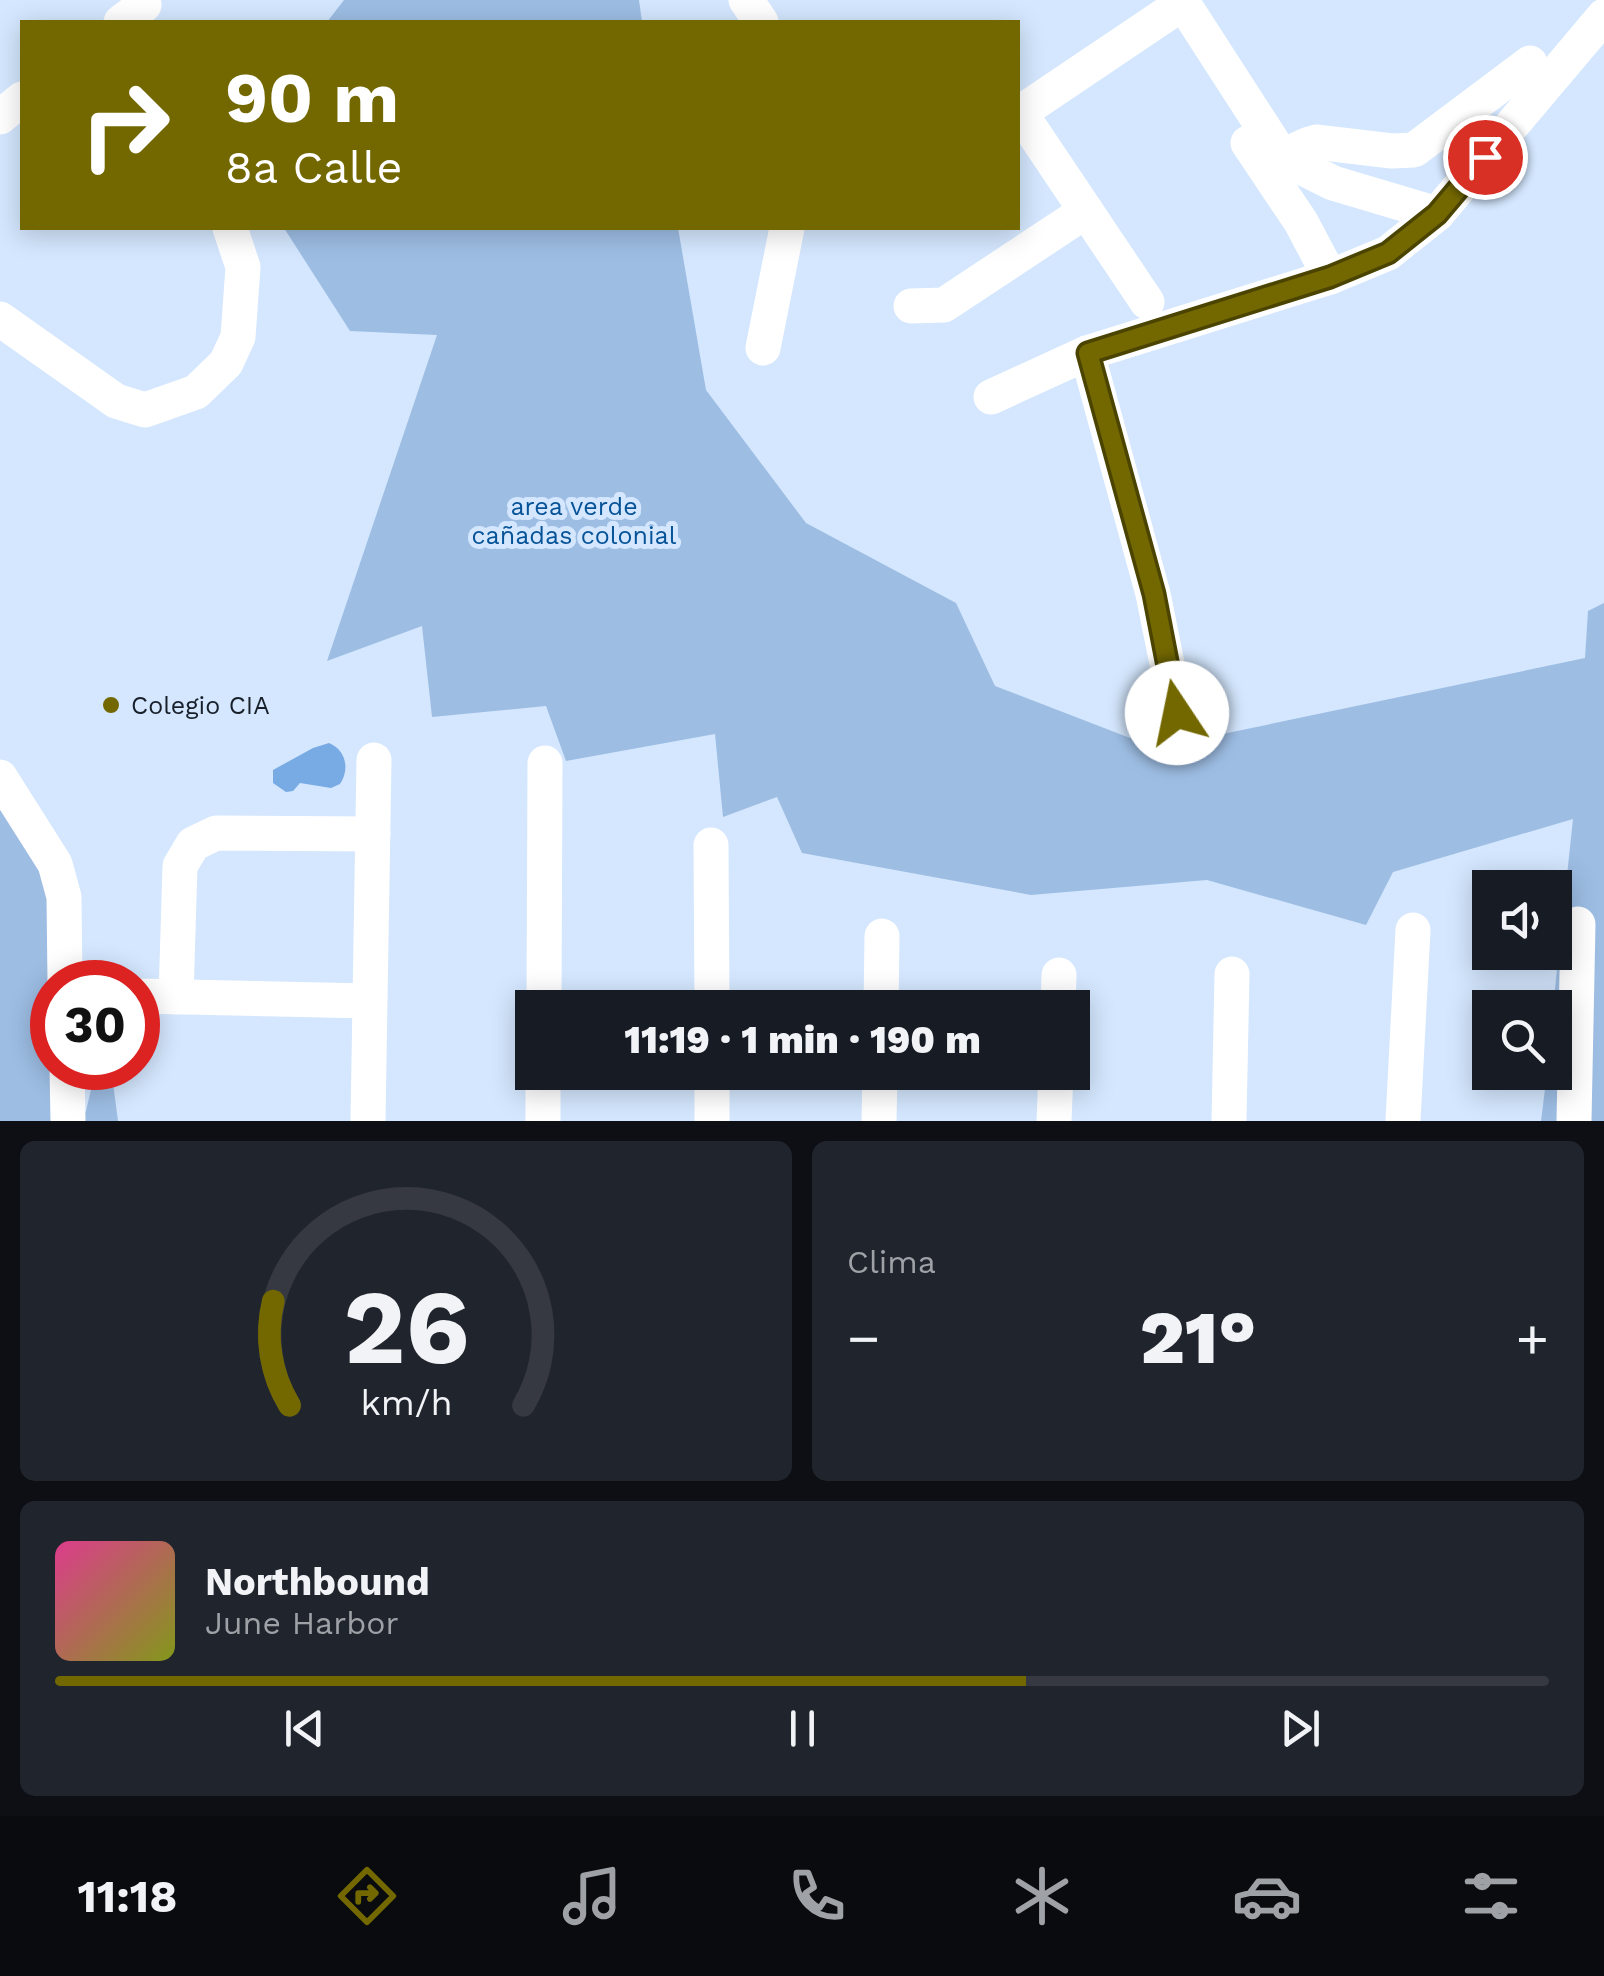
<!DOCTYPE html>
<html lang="es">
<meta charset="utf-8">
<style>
:root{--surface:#171b24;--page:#20242c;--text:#f1f3f6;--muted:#9ea1a6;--line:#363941;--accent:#736800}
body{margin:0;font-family:"Work Sans",sans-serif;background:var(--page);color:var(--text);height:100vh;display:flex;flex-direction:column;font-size:38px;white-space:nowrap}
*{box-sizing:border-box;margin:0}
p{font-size:32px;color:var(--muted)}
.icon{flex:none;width:55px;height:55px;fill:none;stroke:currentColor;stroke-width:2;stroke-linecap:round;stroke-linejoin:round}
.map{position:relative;height:1121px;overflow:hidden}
.panel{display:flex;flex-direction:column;gap:20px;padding:20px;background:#0d0f14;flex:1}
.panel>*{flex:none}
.guide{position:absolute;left:20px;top:20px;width:1000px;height:210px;border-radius:0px;box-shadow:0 5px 25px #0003;background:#736800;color:#fff;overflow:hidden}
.tools{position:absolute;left:1472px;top:870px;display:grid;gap:20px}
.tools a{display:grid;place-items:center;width:100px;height:100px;border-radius:0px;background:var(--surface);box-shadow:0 5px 25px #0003;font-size:50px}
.speed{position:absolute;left:30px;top:960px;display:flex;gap:20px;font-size:50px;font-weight:700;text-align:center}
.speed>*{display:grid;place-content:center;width:130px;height:130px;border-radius:50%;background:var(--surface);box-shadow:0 5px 25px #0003;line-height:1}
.speed .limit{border:15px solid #d22;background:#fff;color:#111}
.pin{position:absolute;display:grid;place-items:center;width:85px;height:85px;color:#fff;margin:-42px;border:5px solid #fff;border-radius:50%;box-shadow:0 2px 10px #0007}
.me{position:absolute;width:110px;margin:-55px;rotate:349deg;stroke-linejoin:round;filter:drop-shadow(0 0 8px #0008)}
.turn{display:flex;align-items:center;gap:35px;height:210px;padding:0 40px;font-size:45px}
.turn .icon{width:130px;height:130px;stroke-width:2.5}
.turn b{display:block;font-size:70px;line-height:85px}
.big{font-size:75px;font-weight:800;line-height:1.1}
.panel .tile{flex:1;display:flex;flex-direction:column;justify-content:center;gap:15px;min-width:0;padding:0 35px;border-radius:15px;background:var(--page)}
.panel .dial{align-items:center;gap:0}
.dial svg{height:260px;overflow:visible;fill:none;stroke:var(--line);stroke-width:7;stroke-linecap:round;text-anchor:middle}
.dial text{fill:var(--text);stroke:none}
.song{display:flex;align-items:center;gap:30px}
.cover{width:120px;height:120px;border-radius:15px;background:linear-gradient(135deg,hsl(330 70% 55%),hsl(70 70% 35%))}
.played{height:10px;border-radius:5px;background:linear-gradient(90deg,var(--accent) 65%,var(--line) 65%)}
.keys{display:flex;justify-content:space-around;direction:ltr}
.heat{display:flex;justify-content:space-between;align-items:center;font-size:55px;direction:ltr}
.panel .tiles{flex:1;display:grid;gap:20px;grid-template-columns:1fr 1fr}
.tile:last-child{grid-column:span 2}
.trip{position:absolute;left:515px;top:990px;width:575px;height:100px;border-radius:0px;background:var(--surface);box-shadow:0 5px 25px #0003;font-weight:800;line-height:100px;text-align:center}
.dock{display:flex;height:160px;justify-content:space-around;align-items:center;background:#090b0e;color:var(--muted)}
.dock .icon{width:70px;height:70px}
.dock .selected{color:var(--accent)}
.dock b{font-size:45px;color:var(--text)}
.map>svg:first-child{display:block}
.green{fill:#9dbde3}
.water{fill:#78aae4}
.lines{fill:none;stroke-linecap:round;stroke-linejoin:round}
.minor{stroke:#fff;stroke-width:35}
.route-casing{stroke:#4b4400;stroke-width:25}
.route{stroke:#736800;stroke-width:18}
.poi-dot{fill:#736800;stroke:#d4e7fe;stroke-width:4}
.labels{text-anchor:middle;stroke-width:10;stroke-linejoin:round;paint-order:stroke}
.park-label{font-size:25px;fill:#075398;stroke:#d4e7fe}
.poi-label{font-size:25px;fill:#171f29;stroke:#d4e7fe;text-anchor:start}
</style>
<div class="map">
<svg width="1604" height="1121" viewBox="0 0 1604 1121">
<rect width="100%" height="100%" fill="#d4e7fe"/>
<g class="green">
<polygon points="344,0 639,0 642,22 327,22"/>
<polygon points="284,228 678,228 706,390 806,523 956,603 995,686 1156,748 1585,658 1588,611 1604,603 1604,1121 1541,1121 1547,1073 1555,1072 1553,1007 1573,819 1393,872 1366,925 1207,880 1031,895 802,853 777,797 723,817 715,734 566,761 546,706 432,717 422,626 327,661 437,335 350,331"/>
<polygon points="0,777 64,915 52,982 52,1068 60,1121 0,1121"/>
<polygon points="96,1068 111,1068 118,1121 80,1121 86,1111"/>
</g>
<path class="water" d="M329 743C346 750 350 769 340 784L331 788 300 783 293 791 286 792 273 783V770L313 748Z"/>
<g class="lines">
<g class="minor">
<polyline points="746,0 761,22"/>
<polyline points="1181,0 1283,158 1333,183 1437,214"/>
<polyline points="121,22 144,5"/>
<polyline points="0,117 22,99"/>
<polyline points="1248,143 1301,222 1330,277"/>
<path d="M1272 172C1284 157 1297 146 1316 142L1392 151 1414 150 1530 63"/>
<polyline points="1147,302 1023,117 1030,106 1183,3"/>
<polyline points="911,306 944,305 1086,211"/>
<polyline points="0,319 116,401 145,410 196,392 226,363 238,337 243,267 230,228"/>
<polyline points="763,348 787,228"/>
<polyline points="1087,353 1153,594 1177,713"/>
<polyline points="991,397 1087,353 1330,277 1388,253 1437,214 1604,16"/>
<polyline points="0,777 55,864 64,897 65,982"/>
<polyline points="711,845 712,1008"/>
<polyline points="138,996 369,1001"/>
<polyline points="176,997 180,866 193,844 216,833 373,834"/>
<polyline points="544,1008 545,763"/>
<polyline points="881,1008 882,936"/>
<polyline points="1058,1008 1059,975"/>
<polyline points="67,1068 68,1121"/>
<polyline points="712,1072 712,1121"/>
<polyline points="368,1121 374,760"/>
<polyline points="543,1121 543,1072"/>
<polyline points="879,1121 880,1072"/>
<polyline points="1054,1121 1056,1072"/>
<polyline points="1229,1121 1232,974"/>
<polyline points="1403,1121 1413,930"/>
<polyline points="1574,1121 1578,924"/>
</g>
</g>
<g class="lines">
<defs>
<polyline id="route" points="1177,713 1154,594 1088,353 1330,277 1388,253 1437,214 1485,157"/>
</defs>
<use href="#route" class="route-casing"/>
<use href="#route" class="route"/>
</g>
<circle class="poi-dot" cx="111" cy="705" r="10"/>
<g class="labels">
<g class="park-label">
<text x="574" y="515">area verde<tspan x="574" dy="29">cañadas colonial</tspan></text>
</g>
<g class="poi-label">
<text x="131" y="714">Colegio CIA</text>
</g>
</g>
</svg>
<div class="tools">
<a><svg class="icon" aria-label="sound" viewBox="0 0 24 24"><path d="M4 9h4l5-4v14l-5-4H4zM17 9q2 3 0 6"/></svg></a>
<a><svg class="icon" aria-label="search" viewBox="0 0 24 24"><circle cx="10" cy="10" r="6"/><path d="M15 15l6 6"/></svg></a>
</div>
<div class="speed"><div class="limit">30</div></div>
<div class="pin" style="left:1485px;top:157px;background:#d93025"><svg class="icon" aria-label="arrive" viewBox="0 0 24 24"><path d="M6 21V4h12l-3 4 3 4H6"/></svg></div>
<svg class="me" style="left:1177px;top:713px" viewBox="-20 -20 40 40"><circle r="19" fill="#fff"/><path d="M0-13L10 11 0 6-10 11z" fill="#736800"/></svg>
<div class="trip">11:19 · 1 min · 190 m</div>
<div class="guide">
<div class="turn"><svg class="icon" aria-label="right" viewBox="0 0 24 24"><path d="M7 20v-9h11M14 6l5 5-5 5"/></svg><div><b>90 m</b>8a Calle</div></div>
</div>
</div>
<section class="panel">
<div class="tiles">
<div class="tile dial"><svg viewBox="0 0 100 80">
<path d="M14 69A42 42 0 1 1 86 69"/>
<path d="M14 69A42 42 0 0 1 9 37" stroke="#736800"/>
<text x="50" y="56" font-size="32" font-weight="700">26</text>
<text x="50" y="72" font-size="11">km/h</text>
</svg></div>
<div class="tile"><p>Clima</p>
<div class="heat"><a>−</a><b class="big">21°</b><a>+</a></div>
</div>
<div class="tile">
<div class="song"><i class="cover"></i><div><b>Northbound</b><p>June Harbor</p></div></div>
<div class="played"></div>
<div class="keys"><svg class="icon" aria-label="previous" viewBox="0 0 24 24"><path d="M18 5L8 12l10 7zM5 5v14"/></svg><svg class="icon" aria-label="pause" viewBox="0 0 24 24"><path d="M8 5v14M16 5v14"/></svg><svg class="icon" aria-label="next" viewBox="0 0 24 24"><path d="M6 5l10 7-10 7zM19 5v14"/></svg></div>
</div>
</div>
</section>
<nav class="dock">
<b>11:18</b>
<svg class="icon selected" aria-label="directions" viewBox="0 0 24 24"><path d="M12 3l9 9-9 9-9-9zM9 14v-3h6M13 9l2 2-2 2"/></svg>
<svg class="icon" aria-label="music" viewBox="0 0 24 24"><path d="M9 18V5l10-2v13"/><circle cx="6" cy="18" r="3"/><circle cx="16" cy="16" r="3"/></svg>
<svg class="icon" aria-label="phone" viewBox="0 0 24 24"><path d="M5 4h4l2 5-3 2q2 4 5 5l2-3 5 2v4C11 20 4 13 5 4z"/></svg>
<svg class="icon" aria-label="climate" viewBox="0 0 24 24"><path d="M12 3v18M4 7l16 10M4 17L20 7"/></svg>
<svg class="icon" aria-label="car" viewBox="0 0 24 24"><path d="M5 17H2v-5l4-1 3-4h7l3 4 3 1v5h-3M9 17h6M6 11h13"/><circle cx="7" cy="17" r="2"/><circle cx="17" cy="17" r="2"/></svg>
<svg class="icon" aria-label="filters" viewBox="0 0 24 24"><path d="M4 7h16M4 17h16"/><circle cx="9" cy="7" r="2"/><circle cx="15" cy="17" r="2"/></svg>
</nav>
